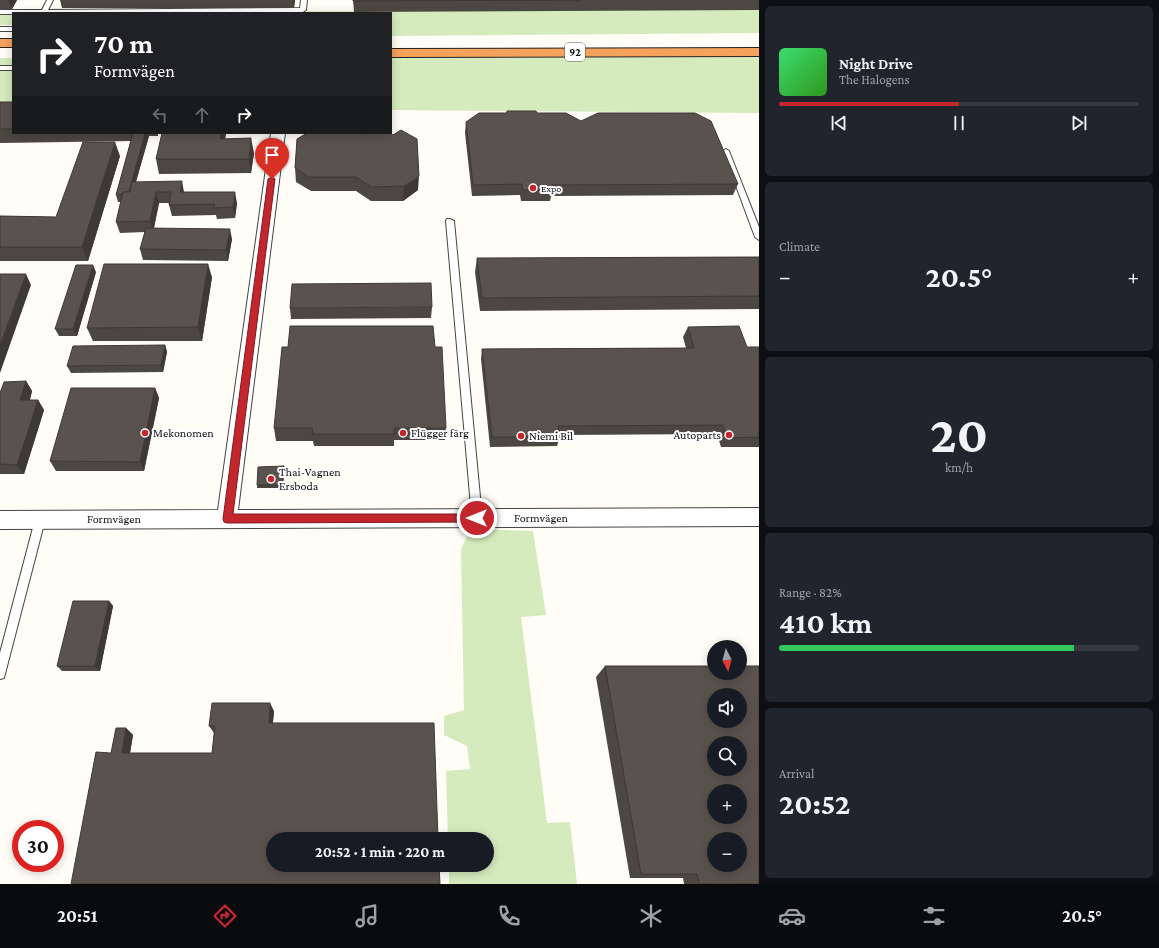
<!DOCTYPE html>
<meta charset="utf-8">
<style>
:root{--surface:#171b24;--page:#20242c;--text:#f1f3f6;--muted:#9ea1a6;--line:#363941;--accent:#c4262e}
body{margin:0;font-family:"Crimson Pro",serif;background:var(--page);color:var(--text);height:100vh;display:flex;flex-direction:column;font-size:15px;white-space:nowrap}
*{box-sizing:border-box;margin:0}
p{font-size:13px;color:var(--muted)}
.icon{flex:none;width:22px;height:22px;fill:none;stroke:currentColor;stroke-width:2;stroke-linecap:round;stroke-linejoin:round}
.map{position:relative;flex:1;overflow:hidden}
.panel{display:flex;flex-direction:column;gap:6px;padding:6px;background:#0d0f14;width:400px}
.panel>*{flex:none}
.top-card{position:absolute;left:12px;top:12px;width:380px;height:122px;border-radius:0px;box-shadow:0 2px 10px #0003;background:#202124;color:#fff;overflow:hidden}
.needle{width:26px;rotate:174deg}
.fabs{position:absolute;left:707px;top:640px;display:grid;gap:8px}
.fabs a{display:grid;place-items:center;width:40px;height:40px;border-radius:50%;background:var(--surface);box-shadow:0 2px 10px #0003;font-size:20px}
.speed{position:absolute;left:12px;top:820px;display:flex;gap:8px;font-size:20px;font-weight:700;text-align:center}
.speed>*{display:grid;place-content:center;width:52px;height:52px;border-radius:50%;background:var(--surface);box-shadow:0 2px 10px #0003;line-height:1}
.speed .limit{border:6px solid #d22;background:#fff;color:#111}
.pin{position:absolute;display:grid;place-items:center;width:34px;height:34px;color:#fff;margin:-41px -17px;border-radius:50% 50% 50% 0;rotate:-45deg;box-shadow:0 0 4px #0007}
.pin .icon{rotate:45deg}
.me{position:absolute;width:44px;margin:-22px;rotate:270deg;stroke-linejoin:round;filter:drop-shadow(0 0 3px #0008)}
.turn{display:flex;align-items:center;gap:14px;height:84px;padding:0 16px;font-size:18px}
.turn .icon{width:52px;height:52px;stroke-width:2.5}
.turn b{display:block;font-size:28px;line-height:34px}
.lanes{display:flex;align-items:center;height:38px;padding:0 16px;background:#0003;justify-content:center;gap:20px;direction:ltr}
.lanes .off{opacity:.35}
.big{font-size:30px;font-weight:700;line-height:1.1}
.panel .widget{flex:1;display:flex;flex-direction:column;justify-content:center;gap:6px;min-width:0;padding:0 14px;border-radius:6px;background:var(--page)}
.panel .dial{align-items:center;gap:0}
.dial b{font-size:52px;line-height:1}
.song{display:flex;align-items:center;gap:12px}
.cover{width:48px;height:48px;border-radius:6px;background:linear-gradient(135deg,hsl(140 70% 55%),hsl(110 70% 35%))}
.played{height:4px;border-radius:2px;background:linear-gradient(90deg,var(--accent) 50%,var(--line) 50%)}
.keys{display:flex;justify-content:space-around;direction:ltr}
.heat{display:flex;justify-content:space-between;align-items:center;font-size:22px;direction:ltr}
.charge{height:6px;border-radius:3px;background:linear-gradient(90deg,#34c759 82%,var(--line) 0)}
.trip{position:absolute;left:266px;top:832px;width:228px;height:40px;border-radius:20px;background:var(--surface);box-shadow:0 2px 10px #0003;font-weight:700;line-height:40px;text-align:center}
.tab-bar{display:flex;height:64px;justify-content:space-around;align-items:center;background:#090b0e;color:var(--muted)}
.tab-bar .icon{width:28px;height:28px}
.tab-bar .selected{color:var(--accent)}
.tab-bar b{font-size:18px;color:var(--text)}
main{display:flex;flex:1;min-height:0}
.map>svg:first-child{display:block}
.green{fill:#d5ebbd}
.lines{fill:none;stroke-linecap:round;stroke-linejoin:round}
.lane-casing{stroke:#444;stroke-width:2}
.street-casing{stroke:#444;stroke-width:2}
.highway-casing{stroke:#222;stroke-width:2}
.lane{fill:#fff;fill-rule:evenodd}
.street{fill:#fff;fill-rule:evenodd}
.highway{fill:#f5a25d;fill-rule:evenodd}
.wall{fill:#4d4742}
.shaded-wall{fill:#3f3936}
.building{fill:#5a524d;stroke:#3f3936;fill-rule:evenodd}
.route{fill:#c4262e;stroke:#7f191e}
.poi-dot{fill:#c4262e;stroke:#fff;stroke-width:1.5}
.labels{text-anchor:middle;stroke-width:4;stroke-linejoin:round;paint-order:stroke}
.far-poi-label{font-size:10px;fill:#111;stroke:#fff;text-anchor:start}
.shield{fill:#fff;stroke:#585858;stroke-width:1}
.shield-label{font-size:11px;font-weight:bold;fill:#111}
.poi-label{font-size:12px;fill:#111;stroke:#fff;text-anchor:start}
.street-label{font-size:12px;fill:#111;stroke:#fff}
</style>
<main>
<div class="map">
<svg width="759" height="884" viewBox="0 0 759 884">
<rect width="100%" height="100%" fill="#fffdf5"/>
<g class="green">
<polygon points="759,9 759,33 391,36 391,13 13,13 13,25 0,25 0,13"/>
<polygon points="759,57 759,113 391,110 391,58"/>
<rect x="0" y="58" width="13" height="53"/>
<polygon points="475,529 533,531 546,615 521,617 547,823 570,822 577,884 449,884 449,865 487,865 487,839 448,839 446,771 470,769 467,746 444,735 444,716 464,710 461,550 466,538"/>
</g>
<g class="lines">
<defs>
<g id="lane">
<polygon points="47,0 53,0 48,10 300,8 301,0 307,0 306,10 303,12 0,14 0,10 42,10"/>
<rect x="0" y="27" width="13" height="4"/>
<rect x="0" y="66" width="13" height="4"/>
<polygon points="726,149 729,151 759,227 759,240 755,237 723,151"/>
<polygon points="447,219 450,219 454,221 482,518 480,521 477,522 474,521 472,518 446,221"/>
<polygon points="40,516 43,517 45,520 5,674 4,678 0,679 0,653 35,520 37,517"/>
</g>
<polygon id="street" points="271,133 285,133 238,510 759,508 759,526 0,529 0,511 218,510"/>
<g id="highway">
<rect x="0" y="39" width="13" height="8"/>
<polygon points="759,48 759,56 391,57 391,49"/>
</g>
</defs>
<use href="#lane" class="lane-casing"/>
<use href="#street" class="street-casing"/>
<use href="#highway" class="highway-casing"/>
<use href="#lane" class="lane"/>
<use href="#street" class="street"/>
<use href="#highway" class="highway"/>
</g>
<g class="wall">
<polygon points="0,0 17,0 12,9 0,9"/>
<polygon points="60,0 295,0 294,8 62,8"/>
<polygon points="353,0 759,0 759,10 354,12"/>
<polygon points="0,102 13,102 13,133 158,133 158,136 149,136 136,182 184,192 237,203 235,218 217,219 216,215 172,216 169,205 169,203 159,203 154,228 232,239 228,261 143,260 140,249 145,232 120,233 116,222 121,202 118,202 116,195 131,141 0,143"/>
<polygon points="507,111 537,113 581,121 738,184 733,195 551,196 550,201 521,201 520,195 472,196 465,133 466,122 506,113"/>
<polygon points="226,133 225,139 254,153 251,173 159,174 156,159"/>
<polygon points="297,139 418,190 403,201 371,201 356,191 311,191 296,182 295,168"/>
<polygon points="120,156 88,261 0,261 0,216 56,217"/>
<polygon points="759,257 759,309 480,311 475,272 477,258"/>
<polygon points="96,272 77,336 59,336 55,329"/>
<polygon points="212,277 202,341 93,341 87,328"/>
<polygon points="432,307 431,318 291,319 290,308"/>
<polygon points="688,327 747,347 759,347 759,447 721,447 717,434 560,435 560,437 557,446 490,447 481,359 482,349 686,348 683,337"/>
<polygon points="165,345 167,352 163,372 71,373 67,366"/>
<polygon points="435,347 446,428 445,440 394,440 394,446 314,446 313,441 276,441 274,428"/>
<polygon points="26,381 32,391 30,400 38,400 44,410 24,474 0,474 0,393"/>
<polygon points="155,388 159,398 144,471 56,471 50,461"/>
<polygon points="284,469 283,488 257,488 257,485"/>
<polygon points="109,601 113,606 100,671 62,671 57,666"/>
<polygon points="605,666 759,884 684,884 683,878 630,878 596,677"/>
<polygon points="274,711 273,723 438,839 111,753 126,728 133,735 130,753 212,753 214,733 209,726"/>
</g>
<g class="shaded-wall">
<polygon points="8,0 17,0 12,9"/>
<polygon points="293,0 295,0 294,8"/>
<polygon points="145,133 148,133 149,136 130,202 128,194"/>
<polygon points="221,133 226,133 223,153 220,139"/>
<polygon points="251,138 254,153 251,173 249,159"/>
<polygon points="115,142 120,156 88,261 82,247"/>
<polygon points="419,176 418,190 403,201 404,186"/>
<polygon points="182,181 184,192 180,192"/>
<polygon points="156,192 159,203 153,232 150,221"/>
<polygon points="235,192 237,203 235,218 233,207"/>
<polygon points="230,229 232,239 228,261 226,250"/>
<polygon points="208,264 212,277 202,341 198,327"/>
<polygon points="93,265 96,272 77,336 73,329"/>
<polygon points="26,274 31,285 0,373 0,345"/>
<polygon points="165,345 167,352 163,372 161,365"/>
<polygon points="26,381 32,391 27,410 20,400"/>
<polygon points="155,388 159,398 144,471 140,462"/>
<polygon points="38,400 44,410 24,474 17,465"/>
<polygon points="284,466 284,469 283,488 282,485"/>
<polygon points="109,601 113,606 100,671 95,666"/>
<polygon points="270,703 274,711 272,730 269,723"/>
<polygon points="126,728 133,735 129,759 122,753"/>
</g>
<g class="building">
<polygon points="353,0 580,0 353,1"/>
<rect x="0" y="102" width="13" height="27"/>
<polygon points="507,111 536,111 537,113 566,113 581,121 598,113 695,113 711,121 738,184 552,185 553,190 523,190 522,184 473,185 466,122 479,113 507,113"/>
<polygon points="401,130 417,139 419,176 404,186 371,187 356,177 309,177 295,168 297,139 307,133 362,133 366,135 369,133 389,133 393,135"/>
<polygon points="133,133 145,133 129,192 123,192 123,194 116,195"/>
<polygon points="162,133 221,133 220,139 251,138 249,159 156,159"/>
<polygon points="83,142 115,142 82,247 0,247 0,216 56,217"/>
<polygon points="182,181 180,192 235,192 233,207 214,208 215,204 169,205 171,192 156,192 150,221 116,222 123,192 130,192 132,182"/>
<polygon points="146,228 230,229 226,250 140,249"/>
<polygon points="759,257 759,296 482,298 477,258"/>
<polygon points="104,264 208,264 198,327 87,328"/>
<polygon points="76,265 93,265 73,329 55,329"/>
<polygon points="0,274 26,274 0,345"/>
<polygon points="431,283 432,307 290,308 292,284"/>
<polygon points="290,326 433,326 435,347 442,347 446,428 394,428 394,434 312,434 313,428 274,428 282,347 288,347"/>
<polygon points="739,326 747,347 759,347 759,437 727,438 723,425 558,426 560,437 492,437 482,349 694,348 688,327"/>
<polygon points="165,345 161,365 67,366 73,346"/>
<polygon points="26,381 20,400 38,400 17,465 0,464 0,393 4,382"/>
<polygon points="71,388 155,388 140,462 50,461"/>
<polygon points="284,466 282,485 257,485 258,467"/>
<polygon points="73,601 109,601 95,666 57,666"/>
<path d="M605 666H714V673H740V666H759V884H699L697 874H641ZM714 695H740V721H714ZM714 743H740V769H714ZM714 791H740V817H714ZM714 839H740V865H714Z"/>
<polygon points="212,703 270,703 269,723 434,723 438,839 273,839 273,865 439,865 440,884 71,884 96,752 111,753 116,728 126,728 122,753 212,753 215,726 209,726"/>
</g>
<polygon class="route" points="272,177 275,179 233,514 477,514 481,515 482,518 481,521 477,522 227,523 224,522 223,519 268,179"/>
<g class="poi-dot">
<circle cx="533" cy="188" r="4"/>
<circle cx="145" cy="433" r="4"/>
<circle cx="403" cy="433" r="4"/>
<circle cx="729" cy="435" r="4"/>
<circle cx="521" cy="436" r="4"/>
<circle cx="271" cy="479" r="4"/>
</g>
<g class="labels">
<g class="far-poi-label">
<text x="541" y="192">Expo</text>
</g>
<rect class="shield" x="565" y="43" width="20" height="18" rx="3"/>
<g class="shield-label">
<text x="575" y="56">92</text>
</g>
<g class="poi-label">
<text x="153" y="437">Mekonomen</text>
<text x="411" y="437">Flügger färg</text>
<text x="721" y="439" text-anchor="end">Autoparts</text>
<text x="529" y="440">Niemi Bil</text>
<text x="279" y="476">Thai-Vagnen<tspan x="279" dy="14">Ersboda</tspan></text>
</g>
<g class="street-label">
<text x="541" y="522">Formvägen</text>
<text x="114" y="523">Formvägen</text>
</g>
</g>
</svg>
<div class="fabs">
<a><svg class="needle" viewBox="-14 -14 28 28"><path d="M0-13l5 13h-10z" fill="#e53935"/><path d="M0 13l5-13h-10z" fill="#9ea1a6"/></svg></a>
<a><svg class="icon" aria-label="sound" viewBox="0 0 24 24"><path d="M4 9h4l5-4v14l-5-4H4zM17 9q2 3 0 6"/></svg></a>
<a><svg class="icon" aria-label="search" viewBox="0 0 24 24"><circle cx="10" cy="10" r="6"/><path d="M15 15l6 6"/></svg></a>
<a>+</a>
<a>−</a>
</div>
<div class="speed"><div class="limit">30</div></div>
<div class="pin" style="left:272px;top:179px;background:#d93025"><svg class="icon" aria-label="arrive" viewBox="0 0 24 24"><path d="M6 21V4h12l-3 4 3 4H6"/></svg></div>
<svg class="me" style="left:477px;top:518px" viewBox="-20 -20 40 40"><circle r="17" fill="#c4262e" stroke="#fff" stroke-width="3"/><path d="M0-11L8 9 0 5-8 9z" fill="#fff"/></svg>
<div class="trip">20:52 · 1 min · 220 m</div>
<div class="top-card">
<div class="turn"><svg class="icon" aria-label="right" viewBox="0 0 24 24"><path d="M7 20v-9h11M14 6l5 5-5 5"/></svg><div><b>70 m</b>Formvägen</div></div>
<div class="lanes"><svg class="icon off" aria-label="left" viewBox="0 0 24 24"><path d="M17 20v-9H6M10 6l-5 5 5 5"/></svg><svg class="icon off" aria-label="ahead" viewBox="0 0 24 24"><path d="M12 20V5M6 11l6-6 6 6"/></svg><svg class="icon" aria-label="right" viewBox="0 0 24 24"><path d="M7 20v-9h11M14 6l5 5-5 5"/></svg></div>
</div>
</div>
<section class="panel">
<div class="widget">
<div class="song"><i class="cover"></i><div><b>Night Drive</b><p>The Halogens</p></div></div>
<div class="played"></div>
<div class="keys"><svg class="icon" aria-label="previous" viewBox="0 0 24 24"><path d="M18 5L8 12l10 7zM5 5v14"/></svg><svg class="icon" aria-label="pause" viewBox="0 0 24 24"><path d="M8 5v14M16 5v14"/></svg><svg class="icon" aria-label="next" viewBox="0 0 24 24"><path d="M6 5l10 7-10 7zM19 5v14"/></svg></div>
</div>
<div class="widget"><p>Climate</p>
<div class="heat"><a>−</a><b class="big">20.5°</b><a>+</a></div>
</div>
<div class="widget dial"><b>20</b><p>km/h</p></div>
<div class="widget"><p>Range · 82%</p><b class="big">410 km</b><div class="charge"></div></div>
<div class="widget"><p>Arrival</p><b class="big">20:52</b></div>
</section>
</main>
<nav class="tab-bar">
<b>20:51</b>
<svg class="icon selected" aria-label="directions" viewBox="0 0 24 24"><path d="M12 3l9 9-9 9-9-9zM9 14v-3h6M13 9l2 2-2 2"/></svg>
<svg class="icon" aria-label="music" viewBox="0 0 24 24"><path d="M9 18V5l10-2v13"/><circle cx="6" cy="18" r="3"/><circle cx="16" cy="16" r="3"/></svg>
<svg class="icon" aria-label="phone" viewBox="0 0 24 24"><path d="M5 4h4l2 5-3 2q2 4 5 5l2-3 5 2v4C11 20 4 13 5 4z"/></svg>
<svg class="icon" aria-label="climate" viewBox="0 0 24 24"><path d="M12 3v18M4 7l16 10M4 17L20 7"/></svg>
<svg class="icon" aria-label="car" viewBox="0 0 24 24"><path d="M5 17H2v-5l4-1 3-4h7l3 4 3 1v5h-3M9 17h6M6 11h13"/><circle cx="7" cy="17" r="2"/><circle cx="17" cy="17" r="2"/></svg>
<svg class="icon" aria-label="filters" viewBox="0 0 24 24"><path d="M4 7h16M4 17h16"/><circle cx="9" cy="7" r="2"/><circle cx="15" cy="17" r="2"/></svg>
<b>20.5°</b>
</nav>
